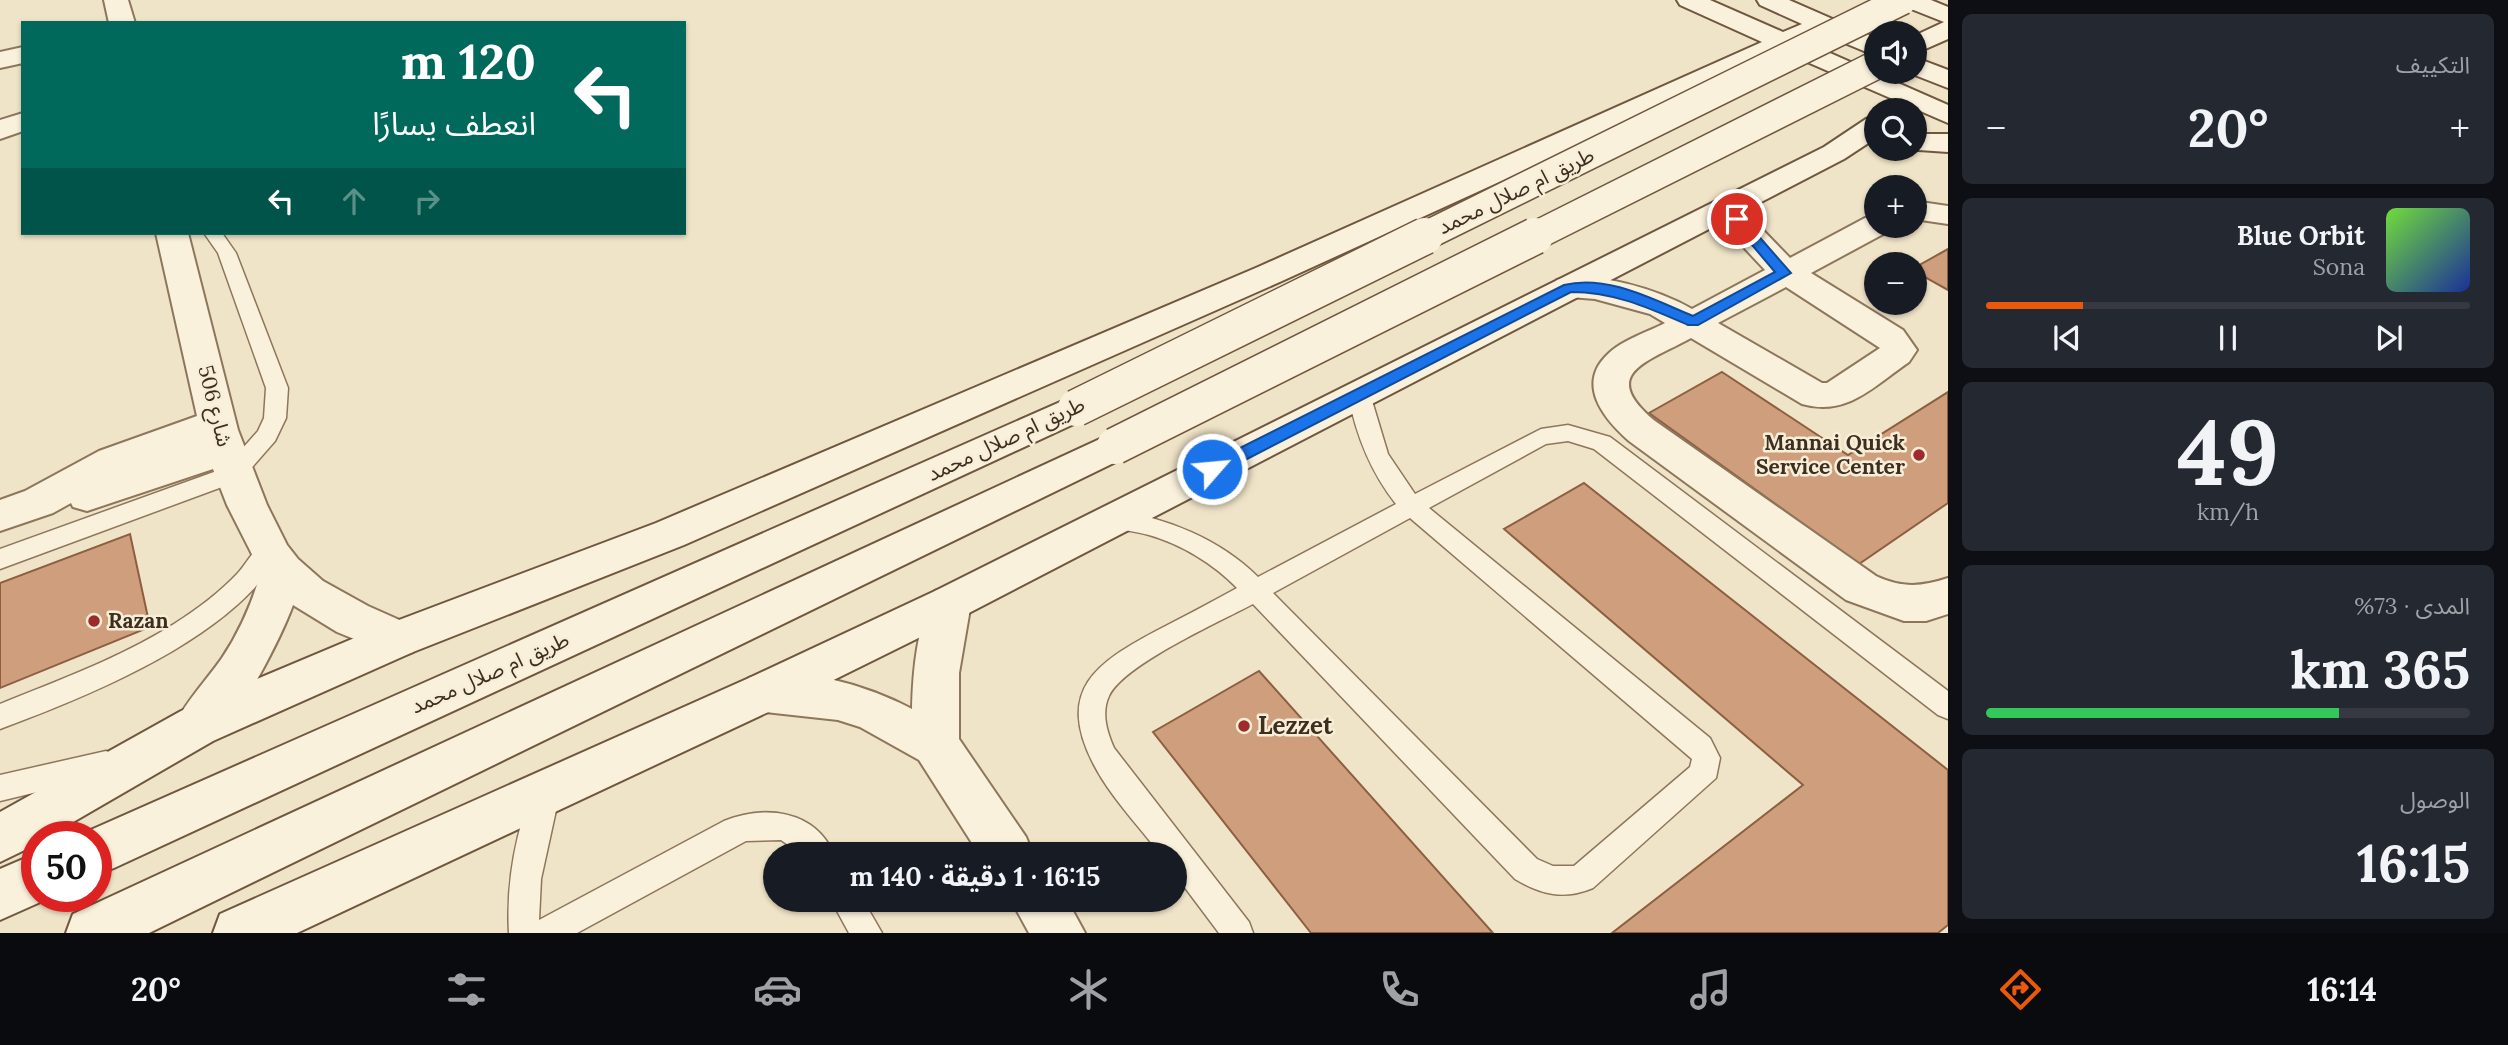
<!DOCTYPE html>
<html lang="ar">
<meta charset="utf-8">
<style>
:root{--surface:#171b24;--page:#242831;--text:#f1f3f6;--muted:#9ea1a6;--line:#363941;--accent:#ea580c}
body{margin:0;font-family:Lora,"Noto Sans Arabic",serif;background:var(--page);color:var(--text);direction:rtl;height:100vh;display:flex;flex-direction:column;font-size:26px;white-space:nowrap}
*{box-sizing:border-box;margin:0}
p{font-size:23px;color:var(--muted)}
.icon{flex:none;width:38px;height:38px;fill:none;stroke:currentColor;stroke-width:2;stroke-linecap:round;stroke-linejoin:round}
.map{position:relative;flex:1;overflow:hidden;direction:ltr}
.side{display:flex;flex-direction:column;gap:14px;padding:14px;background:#0d0f14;width:560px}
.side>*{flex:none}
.guide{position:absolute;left:21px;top:21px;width:665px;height:214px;border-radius:0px;box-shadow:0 2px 5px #0004;direction:rtl;background:#00695c;color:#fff;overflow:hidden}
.buttons{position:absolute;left:1864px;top:21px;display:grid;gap:14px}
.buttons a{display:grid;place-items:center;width:63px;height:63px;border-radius:50%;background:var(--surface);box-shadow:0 2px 5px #0004;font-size:35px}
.speed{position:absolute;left:21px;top:821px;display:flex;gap:14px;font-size:35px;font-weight:700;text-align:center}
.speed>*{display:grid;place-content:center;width:91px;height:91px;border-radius:50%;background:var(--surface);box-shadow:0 2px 5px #0004;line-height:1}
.speed .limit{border:10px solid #d22;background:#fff;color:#111}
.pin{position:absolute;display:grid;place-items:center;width:60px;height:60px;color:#fff;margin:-30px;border:4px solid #fff;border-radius:50%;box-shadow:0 2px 7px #0007}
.me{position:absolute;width:77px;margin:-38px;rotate:63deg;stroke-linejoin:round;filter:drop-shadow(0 0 5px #0008)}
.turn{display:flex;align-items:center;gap:24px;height:147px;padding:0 35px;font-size:32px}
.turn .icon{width:91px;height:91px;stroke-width:2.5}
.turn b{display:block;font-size:49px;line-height:60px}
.lanes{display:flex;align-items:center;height:66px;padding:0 35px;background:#0003;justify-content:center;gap:35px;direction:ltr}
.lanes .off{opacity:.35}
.big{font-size:52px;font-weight:700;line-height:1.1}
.side .card{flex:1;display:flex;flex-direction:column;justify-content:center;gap:10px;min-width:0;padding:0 24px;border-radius:10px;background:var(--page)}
.side .dial{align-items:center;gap:0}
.dial b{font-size:91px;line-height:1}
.song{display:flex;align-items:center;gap:21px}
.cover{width:84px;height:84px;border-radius:10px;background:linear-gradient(135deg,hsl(100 70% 55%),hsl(230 70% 35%))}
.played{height:7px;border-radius:4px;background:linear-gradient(90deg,var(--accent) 20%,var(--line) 20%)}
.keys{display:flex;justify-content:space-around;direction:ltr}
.heat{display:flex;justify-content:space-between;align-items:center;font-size:38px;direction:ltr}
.charge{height:10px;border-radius:5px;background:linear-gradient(90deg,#34c759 73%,var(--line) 0)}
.trip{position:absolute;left:763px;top:842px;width:424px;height:70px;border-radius:35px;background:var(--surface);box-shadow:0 2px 5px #0004;font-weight:700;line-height:70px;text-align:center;direction:rtl}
.tabs{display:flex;height:112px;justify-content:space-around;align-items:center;background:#090b0e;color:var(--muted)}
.tabs .icon{width:49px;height:49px}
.tabs .selected{color:var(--accent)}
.tabs b{font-size:32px;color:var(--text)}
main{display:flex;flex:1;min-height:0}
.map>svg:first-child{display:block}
.building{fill:#cf9f7d;stroke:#8d5f41;stroke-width:2}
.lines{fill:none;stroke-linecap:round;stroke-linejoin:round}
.lane-casing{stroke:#8d765c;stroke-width:3}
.street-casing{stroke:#8d765c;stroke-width:4}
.secondary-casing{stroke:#6f573f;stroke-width:4}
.lane{fill:#faf1dc;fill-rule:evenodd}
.street{fill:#faf1dc;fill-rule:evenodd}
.secondary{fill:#faf1dc;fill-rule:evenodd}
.secondary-bridge-far1-casing{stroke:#6f573f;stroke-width:31;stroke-linecap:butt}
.secondary-bridge-casing{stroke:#6f573f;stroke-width:39;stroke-linecap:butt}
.secondary-bridge-far1{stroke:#faf1dc;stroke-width:28}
.secondary-bridge{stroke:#faf1dc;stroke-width:36}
.route{fill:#1a73e8;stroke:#114b97;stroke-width:2}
.poi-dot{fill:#9e2a2b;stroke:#f7eed8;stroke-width:2.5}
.labels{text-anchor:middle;stroke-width:5;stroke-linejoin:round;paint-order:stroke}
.street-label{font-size:21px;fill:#3d2e20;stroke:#f7eed8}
.poi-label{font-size:21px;font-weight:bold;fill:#3d2e20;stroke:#f7eed8;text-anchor:end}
.near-poi-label{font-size:24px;font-weight:bold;fill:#3d2e20;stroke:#f7eed8;text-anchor:start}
</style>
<main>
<section class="side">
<div class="card"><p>التكييف</p>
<div class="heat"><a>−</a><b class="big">20°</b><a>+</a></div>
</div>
<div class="card">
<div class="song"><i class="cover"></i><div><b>Blue Orbit</b><p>Sona</p></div></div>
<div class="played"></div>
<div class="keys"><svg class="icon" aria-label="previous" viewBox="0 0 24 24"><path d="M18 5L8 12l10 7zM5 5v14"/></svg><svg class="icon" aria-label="pause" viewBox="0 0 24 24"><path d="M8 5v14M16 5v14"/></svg><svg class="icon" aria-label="next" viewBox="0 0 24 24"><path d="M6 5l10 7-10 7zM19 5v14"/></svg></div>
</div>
<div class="card dial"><b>49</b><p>km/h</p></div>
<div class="card"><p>المدى · 73%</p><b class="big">365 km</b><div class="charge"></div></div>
<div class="card"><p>الوصول</p><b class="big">16:15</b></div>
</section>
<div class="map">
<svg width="1948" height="933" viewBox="0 0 1948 933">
<rect width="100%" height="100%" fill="#f0e4c8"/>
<g class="building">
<polygon points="1948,249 1948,290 1914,271 1914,268"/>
<polygon points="1722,372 1848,455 1948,392 1948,503 1859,564 1649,413"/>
<polygon points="1584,483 1948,770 1948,925 1938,933 1612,933 1803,785 1504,529"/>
<polygon points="130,534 150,627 0,688 0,583"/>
<polygon points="1259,671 1493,933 1311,933 1153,732"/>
</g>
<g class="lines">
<defs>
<g id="lane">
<polygon points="204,233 222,233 236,253 288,388 286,418 275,441 241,480 0,569 0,549 225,468 258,431 264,418 266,388 218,253"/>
<path d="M1359 386 1367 389 1370 394 1388 454 1415 494 1541 429 1568 425 1610 437 1948 691V719L1938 715 1594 449 1568 441 1546 444 1429 508 1710 738 1720 758 1716 778 1593 888C1564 900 1542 895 1515 879L1253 604C1219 622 1123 665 1109 696 1101 713 1107 732 1114 748L1249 922 1253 933H1219L1174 873V854H1160C1138 825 1109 795 1093 763 1056 690 1096 663 1156 631 1183 617 1210 603 1237 588 1214 564 1181 544 1149 535 1134 531 1120 530 1106 525L1102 519 1106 513 1114 510C1167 518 1220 539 1258 577L1396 504C1370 471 1356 435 1348 394L1351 389ZM1410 518 1692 759 1690 767 1574 866H1553L1537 859 1273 593Z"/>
<path d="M270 540 279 543 282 550C236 637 89 696 0 729V704C59 680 120 658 174 624 196 610 219 593 237 574 248 562 255 545 270 540Z"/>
<polygon points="106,751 116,755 120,764 116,773 0,801 0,775"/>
<path d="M546 779 556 783 560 792 541 879 539 920 724 821C764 805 814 809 834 854H801L781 840 746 841 577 933H509C506 884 516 827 536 783Z"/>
<polygon points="831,900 863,900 882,933 849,933"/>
</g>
<g id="street">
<polygon points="104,0 128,0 135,23 109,23"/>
<polygon points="23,47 23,63 0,68 0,52"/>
<polygon points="23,113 23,131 0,139 0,120"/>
<path d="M1729 197 1740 199 1757 224 1790 258 1865 218 1876 216V226H1891L1887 232 1811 273 1903 330 1917 350 1909 362C1874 386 1847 417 1802 404L1691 338C1648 362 1597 373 1655 421L1876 576C1902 588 1921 587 1948 578V614L1926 621H1904L1846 600 1629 441C1603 418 1576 384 1608 354 1622 340 1648 332 1665 323L1650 314 1595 299 1557 296 1552 288 1557 280C1595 270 1659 290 1692 309L1765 270 1735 238 1714 206 1718 199ZM1786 287 1880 348 1827 383H1822L1718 323Z"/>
<polygon points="1914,201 1948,206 1948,224 1914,219"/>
<path d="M156 233H188L238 430 267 505 287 545 298 559 323 581 368 606 413 626 420 639 413 652 398 657 337 632 293 605C282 635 238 724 212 741 208 744 202 745 197 747L181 741 174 726C186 701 206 681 222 658 240 631 252 603 261 572L227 505 213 469 87 511 73 507 71 503 53 513 0 531V500L25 491 99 451 197 416Z"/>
<path d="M950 586 965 591 971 603 959 673V739L1026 837 1033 854H979L919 760 860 727 838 720 765 712 749 706 742 692 749 678C793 662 871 687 912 709 913 669 917 626 935 591Z"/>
<polygon points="1011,900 1067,900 1085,933 1029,933"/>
</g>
<g id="secondary">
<polygon points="1677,0 1710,0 1783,32 1802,24 1760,5 1757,0 1789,0 1876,38 1876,56 1823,34 1805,42 1948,105 1948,123 1784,52 1282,281 684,545 413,652 213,741 49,836 37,836 37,844 0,862 0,812 181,711 383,626 656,523 1258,267 1762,42 1680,5"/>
<polygon points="1898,0 1931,0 1948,7 1948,39 1914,54 1914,36 1944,22 1901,5"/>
<polygon points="1914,57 1948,70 1948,88 1907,72 1914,72"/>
<polygon points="1876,116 1876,138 1844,159 965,615 781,706 297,933 213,933 220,914 749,678 935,591 1824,147 1866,119"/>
<polygon points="1914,134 1948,134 1948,152 1904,149 1914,149"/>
<polygon points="1076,395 1089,399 1094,408 1089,417 114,868 96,875 96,836 77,836"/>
<polygon points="1115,432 1128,436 1134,446 1128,456 149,933 66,933 73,914"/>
<polygon points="37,853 37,896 54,896 0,920 0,869"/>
</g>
</defs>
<use href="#lane" class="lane-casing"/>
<use href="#street" class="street-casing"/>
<use href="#secondary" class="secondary-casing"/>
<use href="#lane" class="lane"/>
<use href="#street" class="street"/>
<use href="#secondary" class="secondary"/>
<defs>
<g id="secondary-bridge-far1">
<polyline points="1421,238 1903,0"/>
<polyline points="1531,238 1876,65"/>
</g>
<g id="secondary-bridge">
<polyline points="1076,408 1425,236"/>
<polyline points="1115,446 1535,236"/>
</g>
</defs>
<use href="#secondary-bridge-far1" class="secondary-bridge-far1-casing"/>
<use href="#secondary-bridge" class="secondary-bridge-casing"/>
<use href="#secondary-bridge-far1" class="secondary-bridge-far1"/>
<use href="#secondary-bridge" class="secondary-bridge"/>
</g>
<path class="route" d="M1737 215 1741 216 1791 273 1698 325H1688C1649 308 1615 292 1571 292L1218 474H1206L1204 469 1206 465 1564 285C1607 274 1654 300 1693 316L1775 272 1730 219Z"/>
<g class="poi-dot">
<circle cx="1919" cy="455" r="7"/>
<circle cx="94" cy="621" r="7"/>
<circle cx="1244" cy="726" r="7"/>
</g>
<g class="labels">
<g class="street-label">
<text transform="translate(1516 191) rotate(-26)" y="7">طريق ام صلال محمد</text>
<text transform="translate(215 406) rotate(76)" y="7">شارع 506</text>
<text transform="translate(1006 439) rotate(-25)" y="7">طريق ام صلال محمد</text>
<text transform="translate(490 673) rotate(-24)" y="7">طريق ام صلال محمد</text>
</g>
<g class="poi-label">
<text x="1905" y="450">Mannai Quick<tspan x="1905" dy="24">Service Center</tspan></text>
<text x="108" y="628" text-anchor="start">Razan</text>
</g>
<g class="near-poi-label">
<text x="1258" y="734">Lezzet</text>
</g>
</g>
</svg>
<div class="buttons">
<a><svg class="icon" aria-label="sound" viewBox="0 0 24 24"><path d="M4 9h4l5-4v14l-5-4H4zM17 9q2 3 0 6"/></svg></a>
<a><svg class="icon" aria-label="search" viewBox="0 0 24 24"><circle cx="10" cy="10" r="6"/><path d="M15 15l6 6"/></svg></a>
<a>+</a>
<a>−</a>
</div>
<div class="speed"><div class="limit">50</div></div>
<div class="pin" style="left:1737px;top:219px;background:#d93025"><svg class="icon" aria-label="arrive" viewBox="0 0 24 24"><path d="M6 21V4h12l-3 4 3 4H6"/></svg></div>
<svg class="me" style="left:1212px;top:469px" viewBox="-20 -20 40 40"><circle r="17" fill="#1a73e8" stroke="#fff" stroke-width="3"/><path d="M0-11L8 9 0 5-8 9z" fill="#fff"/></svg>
<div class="trip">16:15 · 1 دقيقة · 140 m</div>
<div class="guide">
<div class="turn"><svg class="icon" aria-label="left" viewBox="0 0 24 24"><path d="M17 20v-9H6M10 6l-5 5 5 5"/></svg><div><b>120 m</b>انعطف يسارًا</div></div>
<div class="lanes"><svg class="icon" aria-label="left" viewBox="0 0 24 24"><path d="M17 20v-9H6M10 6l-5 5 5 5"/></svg><svg class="icon off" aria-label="ahead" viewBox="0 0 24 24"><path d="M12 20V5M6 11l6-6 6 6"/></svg><svg class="icon off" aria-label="right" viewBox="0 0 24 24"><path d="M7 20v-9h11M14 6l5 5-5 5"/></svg></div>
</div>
</div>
</main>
<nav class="tabs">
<b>16:14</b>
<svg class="icon selected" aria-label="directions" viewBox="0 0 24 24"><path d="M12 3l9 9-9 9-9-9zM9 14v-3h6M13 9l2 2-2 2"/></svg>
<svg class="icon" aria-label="music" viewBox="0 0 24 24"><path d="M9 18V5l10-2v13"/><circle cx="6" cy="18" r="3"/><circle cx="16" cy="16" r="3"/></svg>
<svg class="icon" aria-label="phone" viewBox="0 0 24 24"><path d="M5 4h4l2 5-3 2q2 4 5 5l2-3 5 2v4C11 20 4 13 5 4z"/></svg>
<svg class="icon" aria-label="climate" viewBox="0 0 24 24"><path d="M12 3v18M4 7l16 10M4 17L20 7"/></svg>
<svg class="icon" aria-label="car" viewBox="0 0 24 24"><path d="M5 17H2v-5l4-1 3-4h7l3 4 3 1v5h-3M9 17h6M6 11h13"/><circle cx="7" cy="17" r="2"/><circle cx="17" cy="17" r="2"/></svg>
<svg class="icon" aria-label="filters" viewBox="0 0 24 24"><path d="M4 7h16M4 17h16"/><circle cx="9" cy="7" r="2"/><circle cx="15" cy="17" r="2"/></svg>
<b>20°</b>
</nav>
